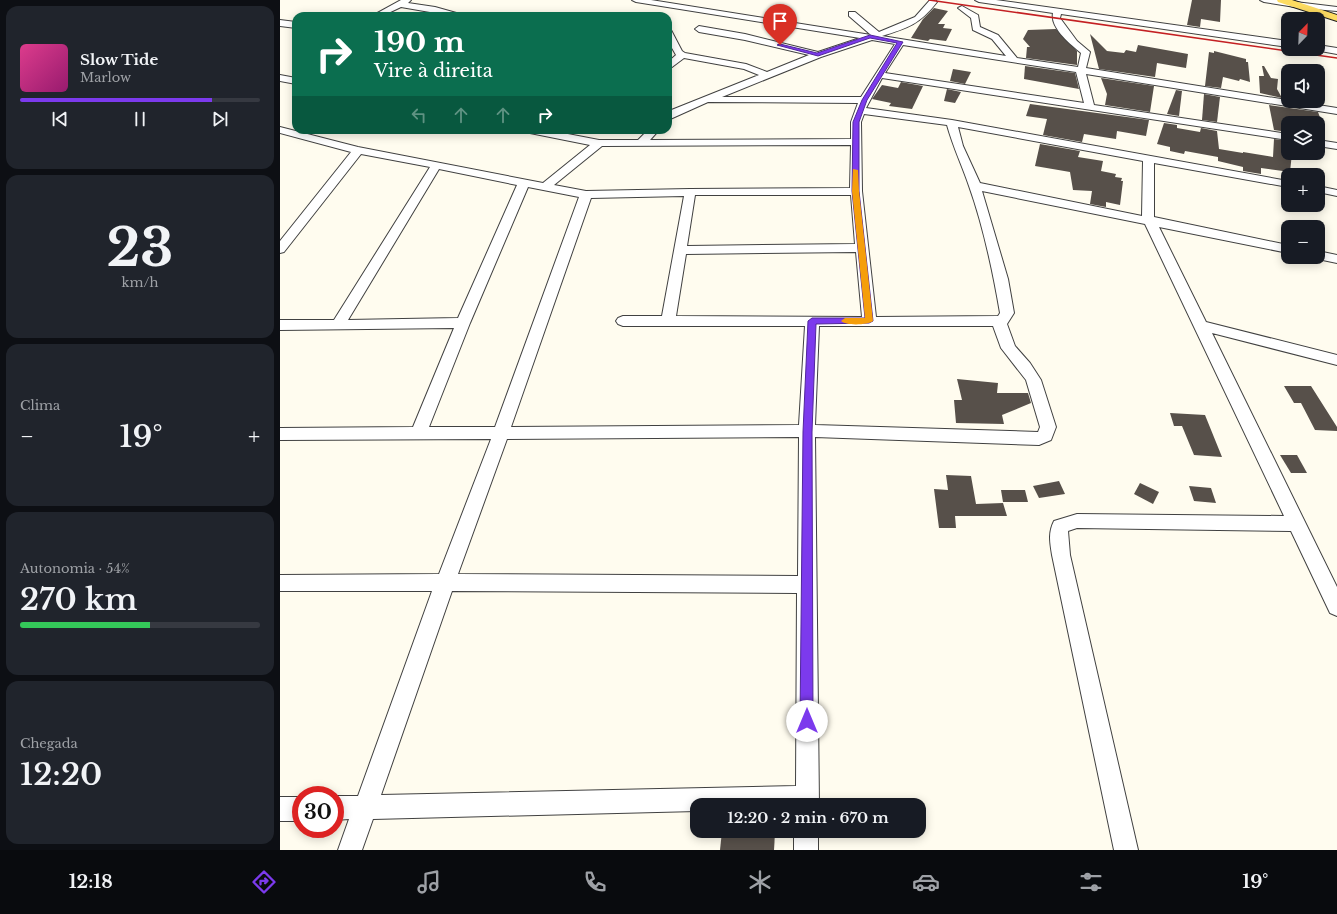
<!DOCTYPE html>
<html lang="pt">
<meta charset="utf-8">
<style>
:root{--surface:#171b24;--page:#20242c;--text:#f1f3f6;--muted:#9ea1a6;--line:#363941;--accent:#7c3aed}
body{margin:0;font-family:"Libre Baskerville",serif;background:var(--page);color:var(--text);height:100vh;display:flex;flex-direction:column;font-size:15px;white-space:nowrap}
*{box-sizing:border-box;margin:0}
p{font-size:13px;color:var(--muted)}
.icon{flex:none;width:22px;height:22px;fill:none;stroke:currentColor;stroke-width:2;stroke-linecap:round;stroke-linejoin:round}
.map{position:relative;flex:1;overflow:hidden}
.sheet{display:flex;flex-direction:column;gap:6px;padding:6px;background:#0d0f14;width:280px}
.sheet>*{flex:none}
.hud{position:absolute;left:12px;top:12px;width:380px;height:122px;border-radius:12px;box-shadow:0 2px 10px #0003;background:#0b6e4f;color:#fff;overflow:hidden}
.needle{width:26px;rotate:23deg}
.fabs{position:absolute;left:1001px;top:12px;display:grid;gap:8px}
.fabs a{display:grid;place-items:center;width:44px;height:44px;border-radius:8px;background:var(--surface);box-shadow:0 2px 10px #0003;font-size:20px}
.speed{position:absolute;left:12px;top:786px;display:flex;gap:8px;font-size:20px;font-weight:700;text-align:center}
.speed>*{display:grid;place-content:center;width:52px;height:52px;border-radius:50%;background:var(--surface);box-shadow:0 2px 10px #0003;line-height:1}
.speed .limit{border:6px solid #d22;background:#fff;color:#111}
.pin{position:absolute;display:grid;place-items:center;width:34px;height:34px;color:#fff;margin:-41px -17px;border-radius:50% 50% 50% 0;rotate:-45deg;box-shadow:0 0 4px #0007}
.pin .icon{rotate:45deg}
.me{position:absolute;width:44px;margin:-22px;rotate:0deg;stroke-linejoin:round;filter:drop-shadow(0 0 3px #0008)}
.turn{display:flex;align-items:center;gap:14px;height:84px;padding:0 16px;font-size:18px}
.turn .icon{width:52px;height:52px;stroke-width:2.5}
.turn b{display:block;font-size:28px;line-height:34px}
.lanes{display:flex;align-items:center;height:38px;padding:0 16px;background:#0003;justify-content:center;gap:20px;direction:ltr}
.lanes .off{opacity:.35}
.big{font-size:30px;font-weight:600;line-height:1.1}
.sheet .card{flex:1;display:flex;flex-direction:column;justify-content:center;gap:6px;min-width:0;padding:0 14px;border-radius:12px;background:var(--page)}
.sheet .dial{align-items:center;gap:0}
.dial b{font-size:52px;line-height:1}
.song{display:flex;align-items:center;gap:12px}
.cover{width:48px;height:48px;border-radius:6px;background:linear-gradient(135deg,hsl(330 70% 55%),hsl(320 70% 35%))}
.played{height:4px;border-radius:2px;background:linear-gradient(90deg,var(--accent) 80%,var(--line) 80%)}
.keys{display:flex;justify-content:space-around;direction:ltr}
.heat{display:flex;justify-content:space-between;align-items:center;font-size:22px;direction:ltr}
.charge{height:6px;border-radius:3px;background:linear-gradient(90deg,#34c759 54%,var(--line) 0)}
.trip{position:absolute;left:410px;top:798px;width:236px;height:40px;border-radius:12px;background:var(--surface);box-shadow:0 2px 10px #0003;font-weight:600;line-height:40px;text-align:center}
.tab-bar{display:flex;height:64px;justify-content:space-around;align-items:center;background:#090b0e;color:var(--muted)}
.tab-bar .icon{width:28px;height:28px}
.tab-bar .current{color:var(--accent)}
.tab-bar b{font-size:18px;color:var(--text)}
main{display:flex;flex:1;min-height:0}
.map>svg:first-child{display:block}
.building{fill:#57504a}
.lines{fill:none;stroke-linecap:round;stroke-linejoin:round}
.minor-casing{stroke:#414141;stroke-width:2}
.major-casing{stroke:#1f1f1f;stroke-width:2}
.minor{fill:#fff;fill-rule:evenodd}
.major{fill:#fddc61;fill-rule:evenodd}
.rail{stroke:#c42023;stroke-width:1.5}
.route{fill:#7c3aed;stroke:#51269a}
.slow{fill:#f59e0b}
</style>
<main>
<section class="sheet">
<div class="card">
<div class="song"><i class="cover"></i><div><b>Slow Tide</b><p>Marlow</p></div></div>
<div class="played"></div>
<div class="keys"><svg class="icon" aria-label="previous" viewBox="0 0 24 24"><path d="M18 5L8 12l10 7zM5 5v14"/></svg><svg class="icon" aria-label="pause" viewBox="0 0 24 24"><path d="M8 5v14M16 5v14"/></svg><svg class="icon" aria-label="next" viewBox="0 0 24 24"><path d="M6 5l10 7-10 7zM19 5v14"/></svg></div>
</div>
<div class="card dial"><b>23</b><p>km/h</p></div>
<div class="card"><p>Clima</p>
<div class="heat"><a>−</a><b class="big">19°</b><a>+</a></div>
</div>
<div class="card"><p>Autonomia · 54%</p><b class="big">270 km</b><div class="charge"></div></div>
<div class="card"><p>Chegada</p><b class="big">12:20</b></div>
</section>
<div class="map">
<svg width="1057" height="850" viewBox="0 0 1057 850">
<rect width="100%" height="100%" fill="#fffcef"/>
<g class="building">
<polygon points="912,0 941,0 940,22 921,19 920,27 907,25"/>
<polygon points="654,8 668,11 658,24 665,24 663,28 672,29 666,41 650,39 648,41 631,38 643,19"/>
<polygon points="776,29 797,51 797,65 746,58 747,47 750,47 743,39 748,30"/>
<polygon points="810,34 827,51 844,53 846,50 856,52 858,45 908,54 906,68 877,63 875,77 819,69"/>
<polygon points="934,51 966,59 966,62 968,62 970,82 960,79 959,81 943,77 941,88 925,86 929,52 934,53"/>
<polygon points="745,66 795,73 799,89 744,79"/>
<polygon points="982,66 984,66 991,78 998,79 997,89 1002,98 980,93 979,76 984,76"/>
<polygon points="673,69 691,72 685,84 670,81"/>
<polygon points="821,78 874,86 870,112 825,105 827,94"/>
<polygon points="621,82 643,86 632,109 609,106 611,103 592,99 602,85 618,88"/>
<polygon points="667,89 681,92 675,103 664,101"/>
<polygon points="896,90 902,91 899,116 887,114"/>
<polygon points="924,94 940,97 937,122 922,120"/>
<polygon points="750,104 869,120 866,136 837,131 836,139 804,134 802,142 763,135 767,119 746,116"/>
<polygon points="989,105 1038,112 1042,123 1008,123 1008,132 994,130"/>
<polygon points="884,123 897,125 897,128 920,132 921,128 937,131 939,149 963,153 963,152 993,157 994,139 1008,141 1008,153 1012,153 1010,172 981,168 981,174 963,171 963,167 938,161 938,157 905,151 904,154 890,151 890,147 877,144"/>
<polygon points="760,144 800,151 798,157 823,161 821,171 836,174 835,177 842,178 841,181 843,181 840,205 826,202 826,207 810,204 812,191 793,190 790,172 755,166"/>
<polygon points="677,379 718,383 717,393 748,393 751,403 722,415 724,424 676,423 674,400 682,400"/>
<polygon points="1004,386 1031,386 1057,427 1057,431 1035,430 1021,403 1014,403"/>
<polygon points="890,413 925,415 942,457 914,455 902,426 894,426"/>
<polygon points="1000,455 1017,455 1027,473 1011,473"/>
<polygon points="666,475 691,476 696,504 723,503 727,516 675,516 676,528 659,528 654,489 668,490"/>
<polygon points="779,481 785,494 759,498 753,486"/>
<polygon points="860,483 879,492 873,504 854,494"/>
<polygon points="909,486 931,488 936,503 914,501"/>
<polygon points="721,490 745,490 748,502 723,502"/>
<polygon points="442,831 495,833 494,850 440,850"/>
</g>
<g class="lines">
<defs>
<g id="minor">
<polygon points="121,0 131,0 128,3 155,7 187,16 173,16 121,7 102,16 92,16"/>
<path d="M352 0H371L591 35 569 16V12H575L599 32 635 17 650 0H655L657 2C640 24 628 28 602 36L726 56 712 39 693 30 691 18 678 8 682 6 698 15 700 27 718 35 737 58 798 67 801 53C790 44 770 28 773 13L699 2 695 0H716L1008 41V47L781 14 780 18 797 41 810 52 806 68 1057 108V114L806 74 814 105 1008 134V140L602 78 586 108 672 120 1008 181V187L874 163V217L1008 245V253L879 227 926 322 1057 355V365L932 333 1057 587V616L1050 613 1011 531 797 528 788 531 790 555 858 850H834L772 555C770 542 768 533 774 521L797 514 1004 516 865 224 702 191 728 279 734 313 727 324 735 346 750 363 761 380 776 427 771 440 759 445 535 437 539 805H417V811L93 819 82 850H58L69 819 55 820V796H78L152 591H0V575L159 574 211 439 0 440V428L133 427 174 328 0 330V320H54L150 167 81 154 4 252 0 253V241L71 152 0 133V127L78 147 263 183 310 145 250 133 245 130H267L319 140H358L368 130H379L370 140 571 139V122L578 103 428 102 388 120 389 111 479 75 464 69 404 58 388 70V62L396 55 388 41V29L391 30 402 51 405 53 466 64 487 72 529 55 465 40 419 32 415 29 419 26 465 34 538 52 580 38 356 2ZM592 40 615 44 581 97H442L541 57ZM623 45 796 72 804 103 605 73ZM584 114 667 125C673 147 682 165 689 186 703 225 713 272 720 313L718 316 596 317 582 191 581 122ZM678 127 863 161 862 216 700 183 683 146ZM571 145 570 188 410 189 306 191 274 185 322 146ZM159 169 237 185 178 318 68 320ZM248 187 299 197 215 427H149L190 323ZM415 195H571L575 244 407 246ZM404 196 382 316H343L338 318 336 321 338 324 343 326H525L519 425 231 427 311 198ZM576 252 582 317 396 316 406 254ZM539 326H713L721 348 746 380 760 427 758 432 535 425ZM519 437 518 576 178 574 227 439ZM172 591 517 593 516 786 101 795Z"/>
<polygon points="980,0 999,0 1057,7 1057,11 1021,8 984,2"/>
<polygon points="0,20 16,22 16,28 0,26"/>
<polygon points="1038,45 1057,48 1057,54 1035,50 1038,49"/>
<polygon points="0,75 16,78 16,84 0,81"/>
<polygon points="1038,140 1057,143 1057,149 1038,146"/>
<polygon points="1038,186 1057,190 1057,196 1038,192"/>
<polygon points="1038,251 1057,255 1057,263 1033,258 1038,257"/>
<rect x="0" y="797" width="21" height="24"/>
<rect x="514" y="831" width="24" height="19"/>
</g>
<polygon id="major" points="997,0 1012,0 1057,15 1057,21 998,2"/>
</defs>
<use href="#minor" class="minor-casing"/>
<use href="#major" class="major-casing"/>
<use href="#minor" class="minor"/>
<use href="#major" class="major"/>
<polyline class="rail" points="649,0 1057,58"/>
</g>
<polygon class="route" points="590,35 623,42 587,100 579,122 579,191 593,321 589,323 536,324 532,432 533,721 531,726 527,727 522,726 520,721 523,432 528,321 532,318 585,318 572,191 573,122 582,100 617,43 590,38 538,56 497,45 500,44 537,53"/>
<path class="slow" d="M573 169 578 170 579 191 593 321C588 325 566 326 561 321L565 318H585L572 191Z"/>
</svg>
<div class="fabs">
<a><svg class="needle" viewBox="-14 -14 28 28"><path d="M0-13l5 13h-10z" fill="#e53935"/><path d="M0 13l5-13h-10z" fill="#9ea1a6"/></svg></a>
<a><svg class="icon" aria-label="sound" viewBox="0 0 24 24"><path d="M4 9h4l5-4v14l-5-4H4zM17 9q2 3 0 6"/></svg></a>
<a><svg class="icon" aria-label="layers" viewBox="0 0 24 24"><path d="M12 4l9 5-9 5-9-5zM3 14l9 5 9-5"/></svg></a>
<a>+</a>
<a>−</a>
</div>
<div class="speed"><div class="limit">30</div></div>
<div class="pin" style="left:500px;top:45px;background:#d93025"><svg class="icon" aria-label="arrive" viewBox="0 0 24 24"><path d="M6 21V4h12l-3 4 3 4H6"/></svg></div>
<svg class="me" style="left:527px;top:721px" viewBox="-20 -20 40 40"><circle r="19" fill="#fff"/><path d="M0-13L10 11 0 6-10 11z" fill="#7c3aed"/></svg>
<div class="trip">12:20 · 2 min · 670 m</div>
<div class="hud">
<div class="turn"><svg class="icon" aria-label="right" viewBox="0 0 24 24"><path d="M7 20v-9h11M14 6l5 5-5 5"/></svg><div><b>190 m</b>Vire à direita</div></div>
<div class="lanes"><svg class="icon off" aria-label="left" viewBox="0 0 24 24"><path d="M17 20v-9H6M10 6l-5 5 5 5"/></svg><svg class="icon off" aria-label="ahead" viewBox="0 0 24 24"><path d="M12 20V5M6 11l6-6 6 6"/></svg><svg class="icon off" aria-label="ahead" viewBox="0 0 24 24"><path d="M12 20V5M6 11l6-6 6 6"/></svg><svg class="icon" aria-label="right" viewBox="0 0 24 24"><path d="M7 20v-9h11M14 6l5 5-5 5"/></svg></div>
</div>
</div>
</main>
<nav class="tab-bar">
<b>12:18</b>
<svg class="icon current" aria-label="directions" viewBox="0 0 24 24"><path d="M12 3l9 9-9 9-9-9zM9 14v-3h6M13 9l2 2-2 2"/></svg>
<svg class="icon" aria-label="music" viewBox="0 0 24 24"><path d="M9 18V5l10-2v13"/><circle cx="6" cy="18" r="3"/><circle cx="16" cy="16" r="3"/></svg>
<svg class="icon" aria-label="phone" viewBox="0 0 24 24"><path d="M5 4h4l2 5-3 2q2 4 5 5l2-3 5 2v4C11 20 4 13 5 4z"/></svg>
<svg class="icon" aria-label="climate" viewBox="0 0 24 24"><path d="M12 3v18M4 7l16 10M4 17L20 7"/></svg>
<svg class="icon" aria-label="car" viewBox="0 0 24 24"><path d="M5 17H2v-5l4-1 3-4h7l3 4 3 1v5h-3M9 17h6M6 11h13"/><circle cx="7" cy="17" r="2"/><circle cx="17" cy="17" r="2"/></svg>
<svg class="icon" aria-label="filters" viewBox="0 0 24 24"><path d="M4 7h16M4 17h16"/><circle cx="9" cy="7" r="2"/><circle cx="15" cy="17" r="2"/></svg>
<b>19°</b>
</nav>
